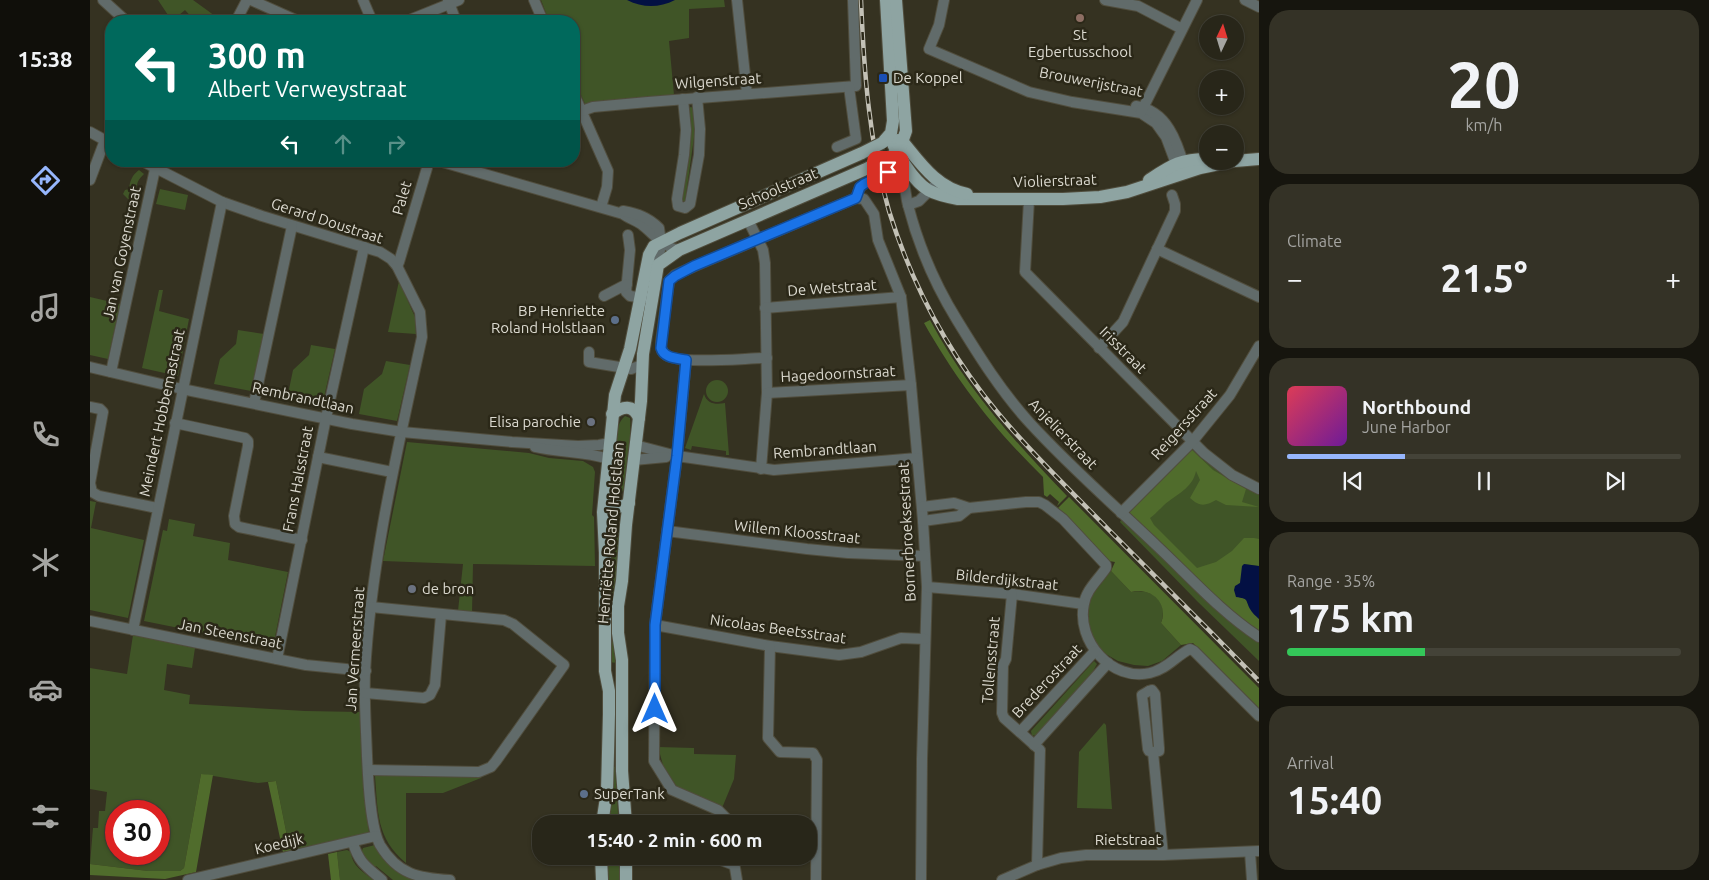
<!DOCTYPE html>
<meta charset="utf-8">
<style>
:root{--surface:#282619;--page:#343226;--text:#f1f3f6;--muted:#a5a5a2;--line:#444338;--accent:#96b6fd}
body{margin:0;font-family:Ubuntu,sans-serif;background:var(--page);color:var(--text);height:100vh;display:flex;flex-direction:column;font-size:19px;white-space:nowrap}
*{box-sizing:border-box;margin:0}
p{font-size:16px;color:var(--muted)}
.icon{flex:none;width:28px;height:28px;fill:none;stroke:currentColor;stroke-width:2;stroke-linecap:round;stroke-linejoin:round}
.map{position:relative;flex:1;overflow:hidden}
.sheet{display:flex;flex-direction:column;gap:10px;padding:10px;background:#16150e;width:450px}
.sheet>*{flex:none}
.hud{position:absolute;left:15px;top:15px;width:475px;height:152px;border-radius:20px;box-shadow:0 1px 4px #0004,0 0 0 1px var(--line);background:#00695c;color:#fff;overflow:hidden}
.needle{width:32px;rotate:4deg}
.buttons{position:absolute;left:1109px;top:15px;display:grid;gap:10px}
.buttons a{display:grid;place-items:center;width:45px;height:45px;border-radius:50%;background:var(--surface);box-shadow:0 1px 4px #0004,0 0 0 1px var(--line);font-size:25px}
.speed{position:absolute;left:15px;top:800px;display:flex;gap:10px;font-size:25px;font-weight:700;text-align:center}
.speed>*{display:grid;place-content:center;width:65px;height:65px;border-radius:50%;background:var(--surface);box-shadow:0 1px 4px #0004,0 0 0 1px var(--line);line-height:1}
.speed .limit{border:8px solid #d22;background:#fff;color:#111}
.pin{position:absolute;display:grid;place-items:center;width:42px;height:42px;color:#fff;margin:-21px;border-radius:10px;box-shadow:0 2px 8px #0006}
.me{position:absolute;width:55px;margin:-28px;rotate:0deg;stroke-linejoin:round;filter:drop-shadow(0 0 4px #0008)}
.turn{display:flex;align-items:center;gap:18px;height:105px;padding:0 20px;font-size:22px}
.turn .icon{width:65px;height:65px;stroke-width:2.5}
.turn b{display:block;font-size:35px;line-height:42px}
.lanes{display:flex;align-items:center;height:48px;padding:0 20px;background:#0003;justify-content:center;gap:25px;direction:ltr}
.lanes .off{opacity:.35}
.big{font-size:38px;font-weight:700;line-height:1.1}
.sheet .tile{flex:1;display:flex;flex-direction:column;justify-content:center;gap:8px;min-width:0;padding:0 18px;border-radius:20px;background:var(--page)}
.sheet .dial{align-items:center;gap:0}
.dial b{font-size:65px;line-height:1}
.song{display:flex;align-items:center;gap:15px}
.cover{width:60px;height:60px;border-radius:8px;background:linear-gradient(135deg,hsl(350 70% 55%),hsl(280 70% 35%))}
.played{height:5px;border-radius:2px;background:linear-gradient(90deg,var(--accent) 30%,var(--line) 30%)}
.keys{display:flex;justify-content:space-around;direction:ltr}
.heat{display:flex;justify-content:space-between;align-items:center;font-size:28px;direction:ltr}
.charge{height:8px;border-radius:4px;background:linear-gradient(90deg,#34c759 35%,var(--line) 0)}
.trip{position:absolute;left:442px;top:815px;width:285px;height:50px;border-radius:20px;background:var(--surface);box-shadow:0 1px 4px #0004,0 0 0 1px var(--line);font-weight:700;line-height:50px;text-align:center}
main{display:flex;flex:1;min-height:0}
.menu{display:flex;flex-direction:column;width:90px;justify-content:space-around;align-items:center;background:#100f0a;color:var(--muted)}
.menu .icon{width:35px;height:35px}
.menu .selected{color:var(--accent)}
.menu b{font-size:22px;color:var(--text)}
.map>svg:first-child{display:block}
.green{fill:#405527;fill-rule:evenodd}
.forest{fill:#506c2c}
.water{fill:#031043}
.lines{fill:none;stroke-linecap:round;stroke-linejoin:round}
.minor-casing{stroke:#504d3d;stroke-width:12}
.major-casing{stroke:#504d3d;stroke-width:14}
.minor{stroke:#616b6a;stroke-width:10}
.major{stroke:#8ea4a2;stroke-width:12}
.rail-casing{stroke:#c3c1b6;stroke-width:4.5}
.rail{stroke:#2b2818;stroke-width:2.5;stroke-dasharray:8;stroke-linecap:butt}
.minor-bridge-casing{stroke:#504d3d;stroke-width:12;stroke-linecap:butt}
.major-bridge-casing{stroke:#504d3d;stroke-width:14;stroke-linecap:butt}
.minor-bridge{stroke:#616b6a;stroke-width:10}
.major-bridge{stroke:#8ea4a2;stroke-width:12}
.route-casing{stroke:#114b97;stroke-width:12}
.route{stroke:#1a73e8;stroke-width:9}
.education-dot{fill:#8d6e63;stroke:#2b2818;stroke-width:2}
.transit-dot{fill:#1a4fb4;stroke:#2b2818;stroke-width:2}
.service-dot{fill:#5c6f8a;stroke:#2b2818;stroke-width:2}
.worship-dot{fill:#6b7280;stroke:#2b2818;stroke-width:2}
.labels{text-anchor:middle;stroke-width:5;stroke-linejoin:round;paint-order:stroke}
.poi-label{font-size:15px;fill:#dbd9cf;stroke:#2b2818;text-anchor:start}
.street-label{font-size:15px;fill:#dbd9cf;stroke:#2b2818}
</style>
<main>
<nav class="menu">
<b>15:38</b>
<svg class="icon selected" aria-label="directions" viewBox="0 0 24 24"><path d="M12 3l9 9-9 9-9-9zM9 14v-3h6M13 9l2 2-2 2"/></svg>
<svg class="icon" aria-label="music" viewBox="0 0 24 24"><path d="M9 18V5l10-2v13"/><circle cx="6" cy="18" r="3"/><circle cx="16" cy="16" r="3"/></svg>
<svg class="icon" aria-label="phone" viewBox="0 0 24 24"><path d="M5 4h4l2 5-3 2q2 4 5 5l2-3 5 2v4C11 20 4 13 5 4z"/></svg>
<svg class="icon" aria-label="climate" viewBox="0 0 24 24"><path d="M12 3v18M4 7l16 10M4 17L20 7"/></svg>
<svg class="icon" aria-label="car" viewBox="0 0 24 24"><path d="M5 17H2v-5l4-1 3-4h7l3 4 3 1v5h-3M9 17h6M6 11h13"/><circle cx="7" cy="17" r="2"/><circle cx="17" cy="17" r="2"/></svg>
<svg class="icon" aria-label="filters" viewBox="0 0 24 24"><path d="M4 7h16M4 17h16"/><circle cx="9" cy="7" r="2"/><circle cx="15" cy="17" r="2"/></svg>
</nav>
<div class="map">
<svg width="1169" height="880" viewBox="0 0 1169 880">
<rect width="100%" height="100%" fill="#353221"/>
<g class="green">
<polygon points="68,0 103,0 132,21 105,21 95,10 82,21"/>
<polygon points="451,0 634,0 635,7 599,9 599,38 579,41 584,95 496,106 484,80 484,21 459,21"/>
<path d="M601 107 603 108 605 130 595 202 591 200C595 171 605 137 598 108Z"/>
<path d="M49 170 54 174C51 177 47 181 47 186 47 196 48 194 38 199L33 194 35 190 39 189C40 181 42 175 49 170Z"/>
<polygon points="70,189 98,195 95,210 66,204"/>
<polygon points="309,281 325,317 326,334 298,332"/>
<polygon points="69,290 73,290 69,311 99,319 88,376 52,368"/>
<polygon points="0,297 30,304 18,359 0,355"/>
<polygon points="148,330 174,334 161,391 124,384 130,359 146,344"/>
<polygon points="221,345 245,349 232,406 197,399 203,370 219,355"/>
<polygon points="296,361 320,365 307,421 269,414 274,389 292,374"/>
<circle cx="627" cy="391" r="11"/>
<path d="M614 394C617 404 626 405 635 403L639 455H636V451L602 446 601 450 595 448Z"/>
<path d="M535 416 540 418C541 423 540 428 540 433 540 438 541 441 541 445 542 457 538 493 527 497L525 496 523 489V455L527 453 528 448 524 445C526 434 527 423 535 416Z"/>
<polygon points="317,442 439,453 459,458 493,461 503,467 505,472 502,515 504,517 505,566 383,564 382,613 368,611 373,564 293,561"/>
<polygon points="1100,447 1169,488 1169,630 1036,513"/>
<polygon points="0,501 6,502 1,528 54,540 38,618 0,610"/>
<polygon points="515,517 526,518 526,527 533,529 529,663 517,662"/>
<polygon points="1032,518 1169,640 1169,661 1108,602 1030,522"/>
<polygon points="79,519 105,524 103,536 140,543 138,560 198,572 183,647 54,621 73,530 77,531"/>
<path d="M1021 571 1041 592C1062 588 1079 601 1071 623L1091 645 1072 661 1058 666 1044 665 1028 661 1014 653 1007 645 997 623 999 599Z"/>
<path d="M43 635 105 648 102 668 77 664 74 690 100 695 99 704 215 711 270 712 272 767 279 833 200 851 186 781 168 783 111 774 94 868 90 871H58L0 864 3 828H8L9 811H15L17 792 0 789V668L37 674ZM26 811H69V854H26Z"/>
<polygon points="1004,661 1007,664 1002,673 946,735 942,736 941,731"/>
<polygon points="1014,723 1016,725 1022,809 987,808 989,752"/>
<polygon points="568,747 604,748 604,754 646,755 644,779 632,808 587,787 573,765"/>
<polygon points="521,765 525,767 528,813 531,822 515,822"/>
<path d="M287 774 391 775V778L353 793H316V863C286 838 288 812 285 776Z"/>
<polygon points="285,845 328,880 303,880 286,866 282,871 271,853 273,848"/>
<path d="M257 850 261 852C262 866 273 872 284 880H250L247 852Z"/>
<polygon points="513,856 529,856 529,873 531,880 514,880"/>
</g>
<g class="forest">
<path d="M840 320C876 388 924 441 977 496L967 506 969 502 960 494 957 497 954 495 953 477C904 429 868 383 834 323Z"/>
<path d="M1100 448 1123 470 1156 489 1152 502 1169 507 1136 505 1126 500C1115 506 1110 507 1100 498L1110 480 1106 471C1103 486 1090 493 1079 501 1072 506 1067 513 1060 518L1064 525 1107 568 1126 562 1142 551 1154 538H1164L1169 539V566L1154 564 1150 583 1148 584C1154 597 1160 608 1169 619V634L1137 609 1039 513Z"/>
<path d="M979 497 1169 688V710L1103 643 1091 645 1071 623C1079 603 1061 587 1041 592L1021 571 1025 562 1019 561 968 508Z"/>
<polygon points="111,774 123,775 106,872 75,879 0,875 0,864 58,871 90,871 94,868"/>
<polygon points="186,781 200,851 193,852 178,782"/>
<polygon points="247,852 250,880 241,880 238,854"/>
</g>
<g class="water">
<path d="M537 0H585C569 8 553 8 537 0Z"/>
<path d="M1154 564 1169 566V619C1166 616 1162 613 1160 609 1155 599 1159 599 1146 597L1144 590 1145 586 1150 583 1152 566Z"/>
</g>
<g class="lines">
<defs>
<g id="minor">
<polyline points="13,0 36,21"/>
<polyline points="161,0 208,21"/>
<polyline points="273,0 282,21"/>
<polyline points="358,0 366,21"/>
<polyline points="444,0 453,21"/>
<polyline points="647,0 657,94"/>
<polyline points="854,0 849,25 839,49 939,92 982,102 1051,113 1066,123 1076,137 1088,169"/>
<polyline points="1015,0 1048,6 1092,29"/>
<polyline points="1155,0 1169,7"/>
<polyline points="146,21 157,0"/>
<polyline points="317,21 369,0"/>
<polyline points="484,94 518,171 517,187 511,207"/>
<polyline points="593,99 596,130 594,155 587,199 588,206 595,208 600,204 609,155 610,129 607,97"/>
<path d="M1046 106C1077 111 1087 141 1095 169"/>
<polyline points="492,111 503,107 558,102 766,86 763,0"/>
<polyline points="1051,112 1107,0"/>
<polyline points="0,132 20,143"/>
<polyline points="747,147 766,139 759,87"/>
<path d="M52 161 132 202 172 216 290 252 301 259 307 266 330 312 332 337C308 448 281 559 275 673 274 700 276 728 277 756 278 777 280 827 290 845 308 875 329 878 360 880"/>
<path d="M349 161 533 214C538 218 545 220 551 224 564 234 571 245 587 250"/>
<path d="M798 172 806 171C816 177 815 195 818 205 828 244 846 286 867 320 889 356 911 391 939 422 979 466 1024 505 1067 546 1099 576 1132 613 1169 637"/>
<polyline points="0,180 15,140"/>
<polyline points="766,198 774,199 784,214 788,240 811,297 821,385 833,521 837,587 832,759 831,880"/>
<polyline points="939,200 935,272 1114,453 1142,475 1169,489"/>
<polyline points="818,205 829,201 843,187"/>
<path d="M533 211C548 214 558 217 569 228L571 242 568 265"/>
<polyline points="658,220 673,250 675,263 677,393 671,469"/>
<polyline points="538,235 540,250 536,292 540,296 556,298"/>
<polyline points="1067,249 1169,297"/>
<polyline points="307,266 309,262 337,168"/>
<polyline points="514,296 537,284"/>
<polyline points="675,308 811,297"/>
<polyline points="1009,348 1033,322 1085,211 1085,204 1082,195"/>
<polyline points="499,352 499,362 541,369 552,365"/>
<path d="M677 358C656 358 592 365 576 355 571 352 571 348 571 342L579 281 585 275 605 266 766 198 770 187 779 181"/>
<polyline points="596,360 587,456 565,625 564,761 582,790 628,810 637,819 638,824"/>
<polyline points="0,367 92,389 262,424 312,432 422,442 488,446 509,445 520,443"/>
<polyline points="21,372 65,169"/>
<polyline points="677,393 821,385"/>
<polyline points="164,403 202,226"/>
<polyline points="0,407 10,409 13,412 0,483 2,492 9,496 67,508"/>
<polyline points="85,423 155,438 158,441 158,446 144,516 145,524 149,527 212,540"/>
<polyline points="545,445 587,456 684,470 827,458"/>
<path d="M445 447C469 453 495 451 518 459"/>
<polyline points="228,457 302,472"/>
<polyline points="544,460 576,457"/>
<path d="M832 507 864 503 879 508 936 502H949L955 505 973 519 1016 565V568C1008 580 996 590 994 604 986 641 1022 682 1060 673 1077 669 1086 656 1100 649L1104 651 1169 716"/>
<polyline points="1031,513 1102,442 1140,395 1169,346"/>
<polyline points="833,521 869,516 879,508"/>
<polyline points="577,531 717,549 758,553 835,556"/>
<polyline points="837,587 922,594 993,604"/>
<polyline points="922,594 916,659 913,665 912,713 914,718 950,750 947,865"/>
<polyline points="0,621 216,665 276,671"/>
<polyline points="565,625 680,646 749,655 771,652 811,638 835,639"/>
<polyline points="43,630 132,202"/>
<polyline points="680,646 678,738 690,752 723,753 727,760 726,880"/>
<polyline points="187,659 236,418 274,247"/>
<polyline points="1059,691 1062,690 1065,694 1069,748 1069,751 1063,752"/>
<polyline points="1059,691 1052,695 1058,749 1059,751 1063,752"/>
<polyline points="275,693 334,698 340,695 345,685 351,615"/>
<polyline points="930,732 1005,651"/>
<polyline points="944,745 1018,663"/>
<polyline points="1063,752 1073,855"/>
<polyline points="278,770 389,772 401,767 406,761 474,665 423,624 414,620 281,607"/>
<path d="M263 843C269 863 277 867 292 880"/>
<polyline points="1160,852 1162,880"/>
<polyline points="620,856 644,865"/>
<polyline points="643,856 647,880"/>
<polyline points="98,880 286,836"/>
<polyline points="912,880 947,865 971,858 996,855 1073,855 1169,851"/>
</g>
<g id="major">
<path d="M799 136C807 153 822 180 838 190 847 195 857 197 868 199H973L1010 197 1037 192 1110 168 1144 161"/>
<path d="M808 140 813 142C831 164 847 188 877 194"/>
<polyline points="794,141 801,133 803,121 796,0"/>
<polyline points="802,156 810,148 816,131 806,0"/>
<polyline points="1145,161 1169,159"/>
<path d="M1059 180C1082 165 1090 159 1118 159"/>
<path d="M522 414C533 406 543 404 549 418"/>
<polyline points="515,495 526,507 533,506 539,503"/>
<polyline points="512,824 517,791 519,714 519,691 515,671 515,553 513,512 525,395 540,349 559,255 564,246 590,233 772,153"/>
<polyline points="536,824 532,771 532,660 528,633 528,606 532,581 536,525 551,401 553,354 568,265 589,250 776,169"/>
<polyline points="511,856 512,880"/>
<polyline points="536,880 536,856"/>
</g>
</defs>
<use href="#minor" class="minor-casing"/>
<use href="#major" class="major-casing"/>
<use href="#minor" class="minor"/>
<use href="#major" class="major"/>
<defs>
<path id="rail" d="M771 0C774 72 779 142 799 211 822 285 859 354 908 413 942 454 981 491 1018 529 1068 579 1119 630 1169 681"/>
</defs>
<use href="#rail" class="rail-casing"/>
<use href="#rail" class="rail"/>
<defs>
<polyline id="minor-bridge" points="779,181 798,172"/>
<g id="major-bridge">
<polyline points="772,153 792,143"/>
<polyline points="776,169 795,159"/>
</g>
</defs>
<use href="#minor-bridge" class="minor-bridge-casing"/>
<use href="#major-bridge" class="major-bridge-casing"/>
<use href="#minor-bridge" class="minor-bridge"/>
<use href="#major-bridge" class="major-bridge"/>
</g>
<g class="lines">
<defs>
<path id="route" d="M565 709V625L587 456 596 360C586 358 574 358 571 348L579 281 585 276 604 266 766 198 770 187 774 184 798 172"/>
</defs>
<use href="#route" class="route-casing"/>
<use href="#route" class="route"/>
</g>
<circle class="education-dot" cx="990" cy="18" r="5"/>
<rect class="transit-dot" x="788" y="73" width="10" height="10" rx="2.5"/>
<g class="service-dot">
<circle cx="525" cy="320" r="5"/>
<circle cx="494" cy="794" r="5"/>
</g>
<g class="worship-dot">
<circle cx="501" cy="422" r="5"/>
<circle cx="322" cy="589" r="5"/>
</g>
<g class="labels">
<g class="poi-label">
<text x="990" y="40" text-anchor="middle">St<tspan x="990" dy="17">Egbertusschool</tspan></text>
<text x="803" y="83">De Koppel</text>
<text x="515" y="316" text-anchor="end">BP Henriette<tspan x="515" dy="17">Roland Holstlaan</tspan></text>
<text x="491" y="427" text-anchor="end">Elisa parochie</text>
<text x="332" y="594">de bron</text>
<text x="504" y="799">SuperTank</text>
</g>
<g class="street-label">
<text transform="translate(628 81) rotate(-4)" y="5">Wilgenstraat</text>
<text transform="translate(1001 82) rotate(11)" y="5">Brouwerijstraat</text>
<text transform="translate(965 181) rotate(-2)" y="5">Violierstraat</text>
<text transform="translate(688 189) rotate(-23)" y="5">Schoolstraat</text>
<text transform="translate(312 198) rotate(-74)" y="5">Palet</text>
<text transform="translate(237 221) rotate(18)" y="5">Gerard Doustraat</text>
<text transform="translate(32 253) rotate(-78)" y="5">Jan van Goyenstraat</text>
<text transform="translate(742 288) rotate(-4)" y="5">De Wetstraat</text>
<text transform="translate(1033 350) rotate(45)" y="5">Irisstraat</text>
<text transform="translate(748 374) rotate(-3)" y="5">Hagedoornstraat</text>
<text transform="translate(213 398) rotate(12)" y="5">Rembrandtlaan</text>
<text transform="translate(72 413) rotate(-78)" y="5">Meindert Hobbemastraat</text>
<text transform="translate(1094 424) rotate(-48)" y="5">Reigersstraat</text>
<text transform="translate(973 434) rotate(46)" y="5">Anjelierstraat</text>
<text transform="translate(735 450) rotate(-4)" y="5">Rembrandtlaan</text>
<text transform="translate(208 479) rotate(-79)" y="5">Frans Halsstraat</text>
<text transform="translate(707 532) rotate(6)" y="5">Willem Kloosstraat</text>
<text transform="translate(817 532) rotate(-93)" y="5">Bornerbroeksestraat</text>
<text transform="translate(521 533) rotate(-85)" y="5">Henriëtte Roland Holstlaan</text>
<text transform="translate(917 580) rotate(6)" y="5">Bilderdijkstraat</text>
<text transform="translate(688 629) rotate(8)" y="5">Nicolaas Beetsstraat</text>
<text transform="translate(140 634) rotate(11)" y="5">Jan Steenstraat</text>
<text transform="translate(265 649) rotate(-86)" y="5">Jan Vermeerstraat</text>
<text transform="translate(901 660) rotate(-85)" y="5">Tollensstraat</text>
<text transform="translate(957 681) rotate(-47)" y="5">Brederostraat</text>
<text x="1038" y="845">Rietstraat</text>
<text transform="translate(189 844) rotate(-13)" y="5">Koedijk</text>
</g>
</g>
</svg>
<div class="buttons">
<a><svg class="needle" viewBox="-14 -14 28 28"><path d="M0-13l5 13h-10z" fill="#e53935"/><path d="M0 13l5-13h-10z" fill="#a5a5a2"/></svg></a>
<a>+</a>
<a>−</a>
</div>
<div class="speed"><div class="limit">30</div></div>
<div class="pin" style="left:798px;top:172px;background:#d93025"><svg class="icon" aria-label="arrive" viewBox="0 0 24 24"><path d="M6 21V4h12l-3 4 3 4H6"/></svg></div>
<svg class="me" style="left:565px;top:709px" viewBox="-20 -20 40 40"><path d="M0-17L14 15 0 8-14 15z" fill="#1a73e8" stroke="#fff" stroke-width="4"/></svg>
<div class="trip">15:40 · 2 min · 600 m</div>
<div class="hud">
<div class="turn"><svg class="icon" aria-label="left" viewBox="0 0 24 24"><path d="M17 20v-9H6M10 6l-5 5 5 5"/></svg><div><b>300 m</b>Albert Verweystraat</div></div>
<div class="lanes"><svg class="icon" aria-label="left" viewBox="0 0 24 24"><path d="M17 20v-9H6M10 6l-5 5 5 5"/></svg><svg class="icon off" aria-label="ahead" viewBox="0 0 24 24"><path d="M12 20V5M6 11l6-6 6 6"/></svg><svg class="icon off" aria-label="right" viewBox="0 0 24 24"><path d="M7 20v-9h11M14 6l5 5-5 5"/></svg></div>
</div>
</div>
<section class="sheet">
<div class="tile dial"><b>20</b><p>km/h</p></div>
<div class="tile"><p>Climate</p>
<div class="heat"><a>−</a><b class="big">21.5°</b><a>+</a></div>
</div>
<div class="tile">
<div class="song"><i class="cover"></i><div><b>Northbound</b><p>June Harbor</p></div></div>
<div class="played"></div>
<div class="keys"><svg class="icon" aria-label="previous" viewBox="0 0 24 24"><path d="M18 5L8 12l10 7zM5 5v14"/></svg><svg class="icon" aria-label="pause" viewBox="0 0 24 24"><path d="M8 5v14M16 5v14"/></svg><svg class="icon" aria-label="next" viewBox="0 0 24 24"><path d="M6 5l10 7-10 7zM19 5v14"/></svg></div>
</div>
<div class="tile"><p>Range · 35%</p><b class="big">175 km</b><div class="charge"></div></div>
<div class="tile"><p>Arrival</p><b class="big">15:40</b></div>
</section>
</main>
